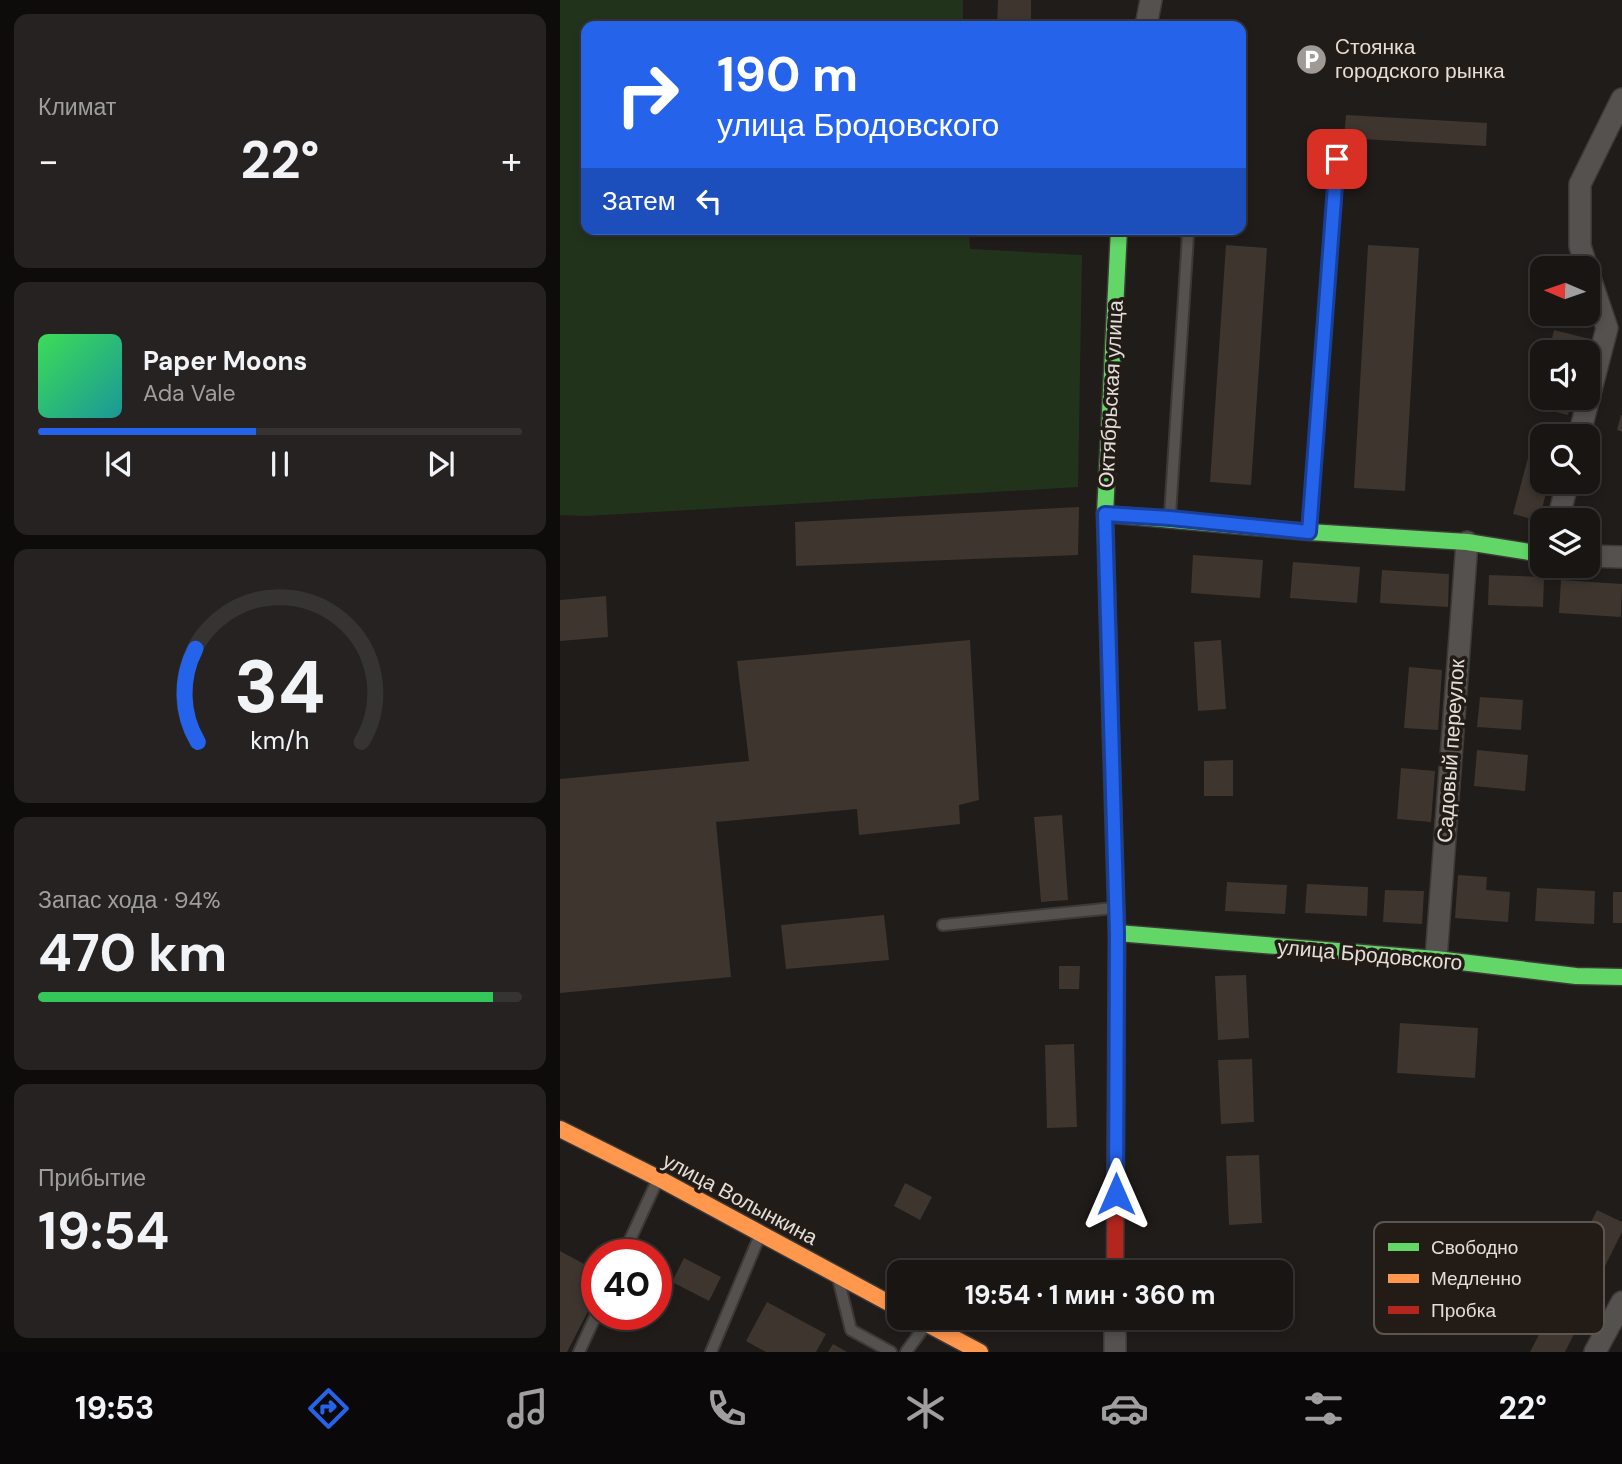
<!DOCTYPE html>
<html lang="ru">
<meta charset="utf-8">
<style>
:root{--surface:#181513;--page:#252221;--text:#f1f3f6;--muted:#9f9fa0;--line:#363433;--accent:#2563eb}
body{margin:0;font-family:"DM Sans",sans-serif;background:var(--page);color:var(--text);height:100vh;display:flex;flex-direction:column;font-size:26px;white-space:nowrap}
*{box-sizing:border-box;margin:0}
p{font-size:23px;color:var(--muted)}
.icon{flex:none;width:38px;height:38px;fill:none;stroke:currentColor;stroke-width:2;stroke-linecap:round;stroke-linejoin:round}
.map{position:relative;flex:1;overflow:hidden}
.drawer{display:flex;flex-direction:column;gap:14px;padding:14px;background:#0d0c0a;width:560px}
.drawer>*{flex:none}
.hud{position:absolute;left:21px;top:21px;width:665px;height:214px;border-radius:14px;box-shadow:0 4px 10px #0003,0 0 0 2px var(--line);background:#2563eb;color:#fff;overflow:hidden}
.needle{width:46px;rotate:272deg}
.controls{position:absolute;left:970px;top:256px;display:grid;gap:14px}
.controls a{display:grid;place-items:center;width:70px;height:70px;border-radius:14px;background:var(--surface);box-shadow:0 4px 10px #0003,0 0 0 2px var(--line);font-size:35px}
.speed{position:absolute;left:21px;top:1239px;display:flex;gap:14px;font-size:35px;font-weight:700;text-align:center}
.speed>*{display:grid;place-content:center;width:91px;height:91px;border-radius:50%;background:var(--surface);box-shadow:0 4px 10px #0003,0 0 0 2px var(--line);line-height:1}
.speed .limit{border:10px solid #d22;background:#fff;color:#111}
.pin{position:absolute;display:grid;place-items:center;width:60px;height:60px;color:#fff;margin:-30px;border-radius:14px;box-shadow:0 4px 10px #0006}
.me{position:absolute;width:77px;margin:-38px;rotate:0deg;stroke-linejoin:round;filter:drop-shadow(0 0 5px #0008)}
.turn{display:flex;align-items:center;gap:24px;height:147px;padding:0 21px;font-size:32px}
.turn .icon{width:91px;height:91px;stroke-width:2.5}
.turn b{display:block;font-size:49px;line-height:60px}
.then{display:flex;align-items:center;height:66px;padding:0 21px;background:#0003;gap:14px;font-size:26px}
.big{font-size:52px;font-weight:700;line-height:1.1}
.drawer .widget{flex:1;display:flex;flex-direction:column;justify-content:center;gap:10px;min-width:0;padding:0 24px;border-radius:14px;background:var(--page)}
.drawer .dial{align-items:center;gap:0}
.dial svg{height:182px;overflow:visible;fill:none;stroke:var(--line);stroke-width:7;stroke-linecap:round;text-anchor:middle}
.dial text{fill:var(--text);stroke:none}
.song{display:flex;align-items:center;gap:21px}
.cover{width:84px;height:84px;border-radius:10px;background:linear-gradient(135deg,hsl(130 70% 55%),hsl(180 70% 35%))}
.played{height:7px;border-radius:4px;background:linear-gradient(90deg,var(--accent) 45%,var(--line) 45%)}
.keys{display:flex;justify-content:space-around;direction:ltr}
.heat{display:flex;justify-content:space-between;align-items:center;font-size:38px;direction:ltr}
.charge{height:10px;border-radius:5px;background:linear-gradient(90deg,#34c759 94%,var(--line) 0)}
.trip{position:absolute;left:327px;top:1260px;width:406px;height:70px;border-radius:14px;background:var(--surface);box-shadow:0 4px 10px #0003,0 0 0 2px var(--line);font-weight:700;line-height:70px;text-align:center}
.dock{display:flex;height:112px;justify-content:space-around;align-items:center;background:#0a0808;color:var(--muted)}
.dock .icon{width:49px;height:49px}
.dock .current{color:var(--accent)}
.dock b{font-size:32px;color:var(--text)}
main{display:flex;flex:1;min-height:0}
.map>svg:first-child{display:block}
.green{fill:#22331c}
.building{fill:#3d352e}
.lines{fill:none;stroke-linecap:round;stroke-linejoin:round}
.lane-casing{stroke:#3d3937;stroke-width:14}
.street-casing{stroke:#3d3937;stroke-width:24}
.fast-casing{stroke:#3d3937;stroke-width:19}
.slow-casing{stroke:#3d3937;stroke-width:19}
.jam-casing{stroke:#3d3937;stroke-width:19}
.lane{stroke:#54514e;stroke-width:10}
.street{stroke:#54514e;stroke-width:21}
.fast{stroke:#63d668;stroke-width:16}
.slow{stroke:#ff974d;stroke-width:16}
.jam{stroke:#b3261e;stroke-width:16}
.route-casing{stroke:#184099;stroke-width:18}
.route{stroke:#2563eb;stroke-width:12}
.labels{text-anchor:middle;stroke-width:7;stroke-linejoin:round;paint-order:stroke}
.poi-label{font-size:21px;fill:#e3ded9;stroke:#231c16;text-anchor:start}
.street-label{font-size:21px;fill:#e3ded9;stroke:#231c16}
.key{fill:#231c16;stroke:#5d5650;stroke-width:2}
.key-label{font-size:19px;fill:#e3ded9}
</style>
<main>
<section class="drawer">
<div class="widget"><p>Климат</p>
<div class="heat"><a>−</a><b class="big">22°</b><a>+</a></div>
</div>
<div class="widget">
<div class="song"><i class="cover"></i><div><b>Paper Moons</b><p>Ada Vale</p></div></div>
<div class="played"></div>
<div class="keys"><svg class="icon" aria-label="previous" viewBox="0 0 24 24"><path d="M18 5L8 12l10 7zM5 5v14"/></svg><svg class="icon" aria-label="pause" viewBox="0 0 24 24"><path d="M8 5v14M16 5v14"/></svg><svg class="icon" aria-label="next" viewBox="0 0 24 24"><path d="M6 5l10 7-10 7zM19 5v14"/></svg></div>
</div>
<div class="widget dial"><svg viewBox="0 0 100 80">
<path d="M14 69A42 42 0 1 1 86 69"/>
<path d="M14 69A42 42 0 0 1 13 28" stroke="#2563eb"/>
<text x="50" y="56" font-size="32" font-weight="700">34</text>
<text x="50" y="72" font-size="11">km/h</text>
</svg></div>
<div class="widget"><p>Запас хода · 94%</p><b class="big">470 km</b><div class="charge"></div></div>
<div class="widget"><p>Прибытие</p><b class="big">19:54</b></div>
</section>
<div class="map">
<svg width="1062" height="1352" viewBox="0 0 1062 1352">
<rect width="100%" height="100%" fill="#201c19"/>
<polygon class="green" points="0,0 403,0 403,26 26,26 26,229 409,229 410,249 522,255 518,487 27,516 0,515"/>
<g class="building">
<polygon points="438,0 471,0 471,26 437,26"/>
<rect x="491" y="21" width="27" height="5"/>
<polygon points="786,115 927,123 926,146 784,138"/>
<polygon points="666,245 707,248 691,485 650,482"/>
<polygon points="808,245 859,248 845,491 794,488"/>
<polygon points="994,330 1026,338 1023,352 989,352"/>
<polygon points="981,386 982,397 1012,397 1008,415 976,407"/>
<polygon points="1061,415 1062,415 1062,432 1057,430"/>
<polygon points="969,454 982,458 982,481 989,481 979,521 953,514"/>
<polygon points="519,507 518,555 236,566 235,522"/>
<polygon points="633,555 703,560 700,598 631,593"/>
<polygon points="733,562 800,567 797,603 730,598"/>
<polygon points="822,570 889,574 888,607 820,603"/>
<polygon points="929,575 984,577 983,607 928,605"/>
<polygon points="1001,580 1062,584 1061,617 999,613"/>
<polygon points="46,596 48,637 0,641 0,600"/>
<polygon points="410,640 419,800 399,805 400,824 299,835 297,809 156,822 171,977 0,993 0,779 189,761 177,661"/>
<polygon points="661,640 666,709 638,711 634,642"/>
<polygon points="849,667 882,670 878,730 844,728"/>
<polygon points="920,697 963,700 961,730 917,727"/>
<polygon points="917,750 968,755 965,791 914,786"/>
<polygon points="673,760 673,796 644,796 644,761"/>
<polygon points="841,768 875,771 871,822 837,819"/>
<polygon points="502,815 508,900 481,902 474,817"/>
<polygon points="898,875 927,877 926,890 950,892 948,922 895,918"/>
<polygon points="667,882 727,885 725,914 665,911"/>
<polygon points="747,884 808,887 807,916 745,913"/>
<polygon points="977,888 1035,891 1034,924 975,921"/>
<polygon points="825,890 864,891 862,924 823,922"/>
<rect x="1053" y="892" width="9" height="31"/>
<polygon points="324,915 329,960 226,969 221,925"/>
<polygon points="499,966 520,966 519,989 499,989"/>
<polygon points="686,975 689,1038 658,1040 655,976"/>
<polygon points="840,1023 918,1028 915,1078 837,1073"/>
<polygon points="514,1044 517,1127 487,1128 485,1045"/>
<polygon points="692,1059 694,1122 661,1124 658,1060"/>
<polygon points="699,1155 702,1223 669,1225 666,1156"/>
<polygon points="345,1183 372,1197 360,1220 334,1206"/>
<polygon points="1037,1210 1062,1222 1062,1232 1040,1276 1012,1262"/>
<polygon points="0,1251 37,1271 37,1294 7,1352 0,1352"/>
<polygon points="124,1258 161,1277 149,1301 112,1282"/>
<polygon points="700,1258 701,1272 672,1272 671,1259"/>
<polygon points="999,1296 1026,1310 1005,1352 970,1352"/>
<polygon points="207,1302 266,1334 256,1352 206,1352 186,1341"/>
<polygon points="674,1318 703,1318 703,1327 674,1328"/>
<polygon points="273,1344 287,1352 268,1352"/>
</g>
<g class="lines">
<defs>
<g id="lane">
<polyline points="610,515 628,235 620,229"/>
<polyline points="749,529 777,159"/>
<polyline points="383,925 554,908"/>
<polyline points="63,1255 97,1181"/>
<polyline points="279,1282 291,1330 331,1352"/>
<polyline points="19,1352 37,1313"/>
<polyline points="151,1352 200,1235"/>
<polyline points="346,1352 365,1326"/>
</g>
<g id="street">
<polyline points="586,26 591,0"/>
<polyline points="1027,268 1020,246 1020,184 1062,99"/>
<polyline points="1019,436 1047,328 1027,269"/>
<polyline points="998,520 1008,481"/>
<polyline points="1027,556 1062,557"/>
<polyline points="876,959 907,542"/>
<polyline points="555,1352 555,1318"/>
<polyline points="1035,1352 1062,1302"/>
</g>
<g id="fast">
<polyline points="545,514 749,532 907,542 982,554"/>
<polyline points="551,736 545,514 559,229"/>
<polyline points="557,933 876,959 1016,976 1062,977"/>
</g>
<g id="slow">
<polyline points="0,1129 98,1178 340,1309"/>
<polyline points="356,1318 420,1352"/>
</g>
<polyline id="jam" points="551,736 557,933 555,1272"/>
</defs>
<use href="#lane" class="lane-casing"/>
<use href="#street" class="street-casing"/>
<use href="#fast" class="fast-casing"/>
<use href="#slow" class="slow-casing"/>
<use href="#jam" class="jam-casing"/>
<use href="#lane" class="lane"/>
<use href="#street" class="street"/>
<use href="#fast" class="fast"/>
<use href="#slow" class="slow"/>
<use href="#jam" class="jam"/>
</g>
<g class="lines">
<defs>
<polyline id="route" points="556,1194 557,933 545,514 610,518 749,532 777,159"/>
</defs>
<use href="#route" class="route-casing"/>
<use href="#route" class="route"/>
</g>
<defs>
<symbol id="parking-disc" viewBox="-11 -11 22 22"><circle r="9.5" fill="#9f9a96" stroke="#231c16"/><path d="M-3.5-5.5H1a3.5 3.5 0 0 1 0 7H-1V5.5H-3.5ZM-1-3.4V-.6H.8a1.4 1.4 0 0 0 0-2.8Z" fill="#fff"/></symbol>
</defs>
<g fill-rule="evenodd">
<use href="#parking-disc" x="734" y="42" width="35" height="35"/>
</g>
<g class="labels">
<g class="poi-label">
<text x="775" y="54">Cтоянка<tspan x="775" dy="24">городского рынка</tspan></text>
</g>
<g class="street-label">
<text transform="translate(551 394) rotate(-87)" y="7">Октябрьская улица</text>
<text transform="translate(891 751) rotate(-86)" y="7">Садовый переулок</text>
<text transform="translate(810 955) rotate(5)" y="7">улица Бродовского</text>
<text transform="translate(180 1199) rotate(28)" y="7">улица Волынкина</text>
</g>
</g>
<rect x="814" y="1222" width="230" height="112" rx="10" class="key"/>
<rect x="828" y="1243" width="31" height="8" fill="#63d668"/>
<rect x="828" y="1274" width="31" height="9" fill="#ff974d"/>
<rect x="828" y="1306" width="31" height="8" fill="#b3261e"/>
<g class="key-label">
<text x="871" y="1254">Свободно</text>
<text x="871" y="1285">Медленно</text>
<text x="871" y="1317">Пробка</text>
</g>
</svg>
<div class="controls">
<a><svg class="needle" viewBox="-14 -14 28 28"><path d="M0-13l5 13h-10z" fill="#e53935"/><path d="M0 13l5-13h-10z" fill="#9f9fa0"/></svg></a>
<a><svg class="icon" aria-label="sound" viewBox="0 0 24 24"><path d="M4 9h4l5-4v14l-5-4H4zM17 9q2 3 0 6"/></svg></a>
<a><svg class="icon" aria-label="search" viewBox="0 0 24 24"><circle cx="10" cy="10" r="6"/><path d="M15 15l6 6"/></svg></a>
<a><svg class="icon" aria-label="layers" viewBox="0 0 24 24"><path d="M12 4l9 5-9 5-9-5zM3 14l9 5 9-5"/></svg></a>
</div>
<div class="speed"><div class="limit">40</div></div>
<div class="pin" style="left:777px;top:159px;background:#d93025"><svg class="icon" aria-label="arrive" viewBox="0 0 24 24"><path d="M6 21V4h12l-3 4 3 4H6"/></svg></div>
<svg class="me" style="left:556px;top:1194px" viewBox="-20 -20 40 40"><path d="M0-17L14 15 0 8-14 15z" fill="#2563eb" stroke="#fff" stroke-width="4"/></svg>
<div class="trip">19:54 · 1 мин · 360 m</div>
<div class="hud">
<div class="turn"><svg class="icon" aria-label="right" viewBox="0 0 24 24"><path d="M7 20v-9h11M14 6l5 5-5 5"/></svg><div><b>190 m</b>улица Бродовского</div></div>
<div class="then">Затем<svg class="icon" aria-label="left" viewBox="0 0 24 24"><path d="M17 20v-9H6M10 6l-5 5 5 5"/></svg></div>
</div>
</div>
</main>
<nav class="dock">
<b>19:53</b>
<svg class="icon current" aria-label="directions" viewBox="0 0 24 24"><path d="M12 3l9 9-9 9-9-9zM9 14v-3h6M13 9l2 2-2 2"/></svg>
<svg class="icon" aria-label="music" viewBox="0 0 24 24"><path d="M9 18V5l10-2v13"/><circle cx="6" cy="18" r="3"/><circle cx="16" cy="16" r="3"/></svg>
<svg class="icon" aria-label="phone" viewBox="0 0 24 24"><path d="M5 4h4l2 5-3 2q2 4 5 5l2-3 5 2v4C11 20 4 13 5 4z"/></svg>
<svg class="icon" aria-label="climate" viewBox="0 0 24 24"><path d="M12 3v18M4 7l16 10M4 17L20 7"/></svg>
<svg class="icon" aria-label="car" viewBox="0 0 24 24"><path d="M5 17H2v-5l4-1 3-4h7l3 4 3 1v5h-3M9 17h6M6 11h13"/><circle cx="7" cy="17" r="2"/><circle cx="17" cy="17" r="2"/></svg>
<svg class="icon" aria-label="filters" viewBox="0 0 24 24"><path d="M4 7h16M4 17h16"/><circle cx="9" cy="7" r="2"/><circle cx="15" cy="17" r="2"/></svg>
<b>22°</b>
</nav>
